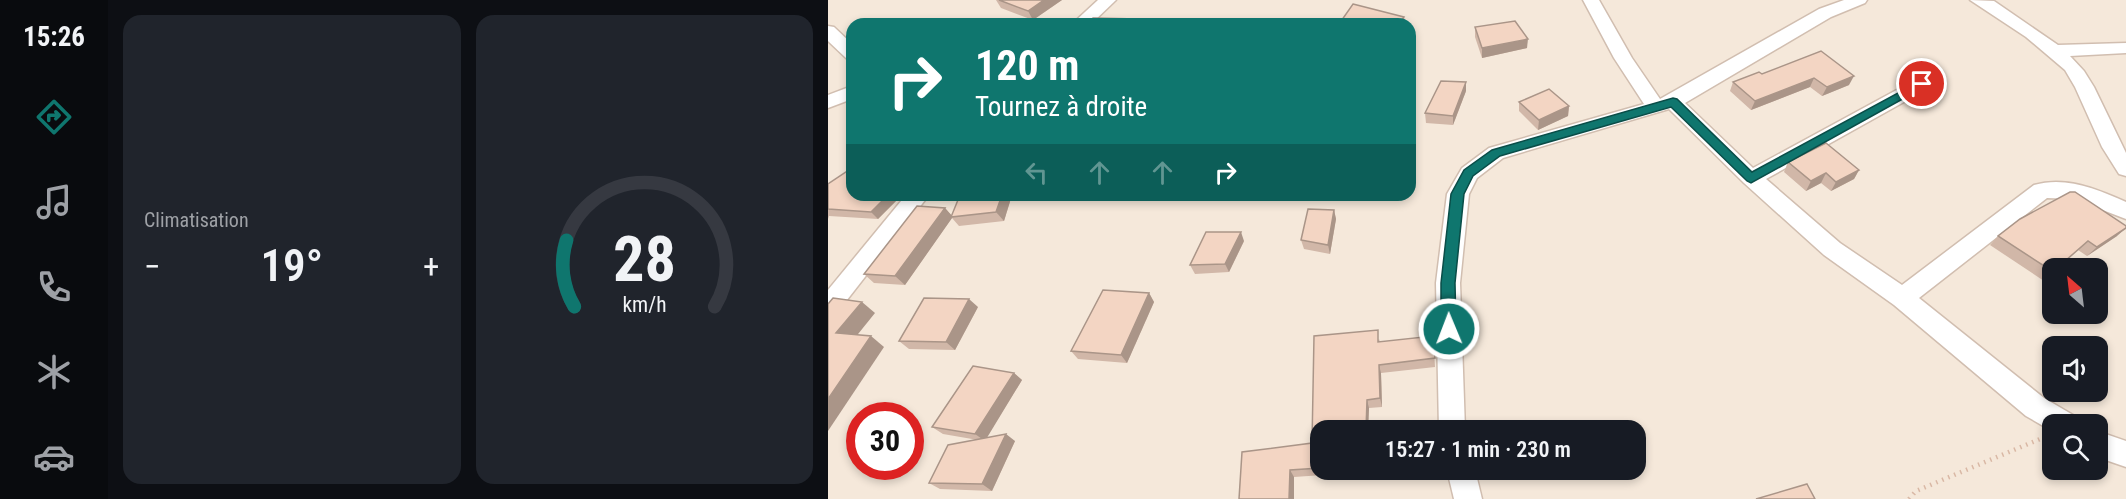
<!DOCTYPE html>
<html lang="fr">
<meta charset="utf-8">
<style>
:root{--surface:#171b24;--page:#20242c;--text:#f1f3f6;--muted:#9ea1a6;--line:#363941;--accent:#0f766e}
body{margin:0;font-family:"Roboto Condensed",sans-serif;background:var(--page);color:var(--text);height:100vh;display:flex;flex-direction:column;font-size:22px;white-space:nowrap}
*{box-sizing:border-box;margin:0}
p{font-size:20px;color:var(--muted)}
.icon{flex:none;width:33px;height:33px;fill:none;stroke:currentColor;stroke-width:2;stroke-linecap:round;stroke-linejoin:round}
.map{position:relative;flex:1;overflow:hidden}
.sheet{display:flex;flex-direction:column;gap:15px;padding:15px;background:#0d0f14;width:720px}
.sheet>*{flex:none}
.banner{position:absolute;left:18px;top:18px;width:570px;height:183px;border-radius:18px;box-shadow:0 3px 9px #0003;background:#0f766e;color:#fff;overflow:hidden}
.needle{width:39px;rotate:332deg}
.buttons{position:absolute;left:1214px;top:258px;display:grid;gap:12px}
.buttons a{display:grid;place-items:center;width:66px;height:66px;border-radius:12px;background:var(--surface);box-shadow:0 3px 9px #0003;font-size:30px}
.speed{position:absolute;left:18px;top:402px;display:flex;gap:12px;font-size:30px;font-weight:700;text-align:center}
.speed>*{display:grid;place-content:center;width:78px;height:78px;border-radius:50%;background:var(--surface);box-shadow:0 3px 9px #0003;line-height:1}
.speed .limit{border:9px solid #d22;background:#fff;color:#111}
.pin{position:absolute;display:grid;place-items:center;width:51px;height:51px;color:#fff;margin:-26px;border:3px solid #fff;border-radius:50%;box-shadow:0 2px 6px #0007}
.me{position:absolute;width:66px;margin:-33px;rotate:359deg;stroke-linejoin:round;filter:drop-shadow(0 0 4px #0008)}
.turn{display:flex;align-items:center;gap:21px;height:126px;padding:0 30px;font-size:27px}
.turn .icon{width:78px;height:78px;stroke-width:2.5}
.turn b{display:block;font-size:42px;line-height:51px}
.lanes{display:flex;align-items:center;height:57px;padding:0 30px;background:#0003;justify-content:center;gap:30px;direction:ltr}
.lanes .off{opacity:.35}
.big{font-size:45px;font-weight:600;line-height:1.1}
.sheet .tile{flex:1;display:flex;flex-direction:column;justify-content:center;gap:9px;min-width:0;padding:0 21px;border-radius:18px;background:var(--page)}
.sheet .dial{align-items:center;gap:0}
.dial svg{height:156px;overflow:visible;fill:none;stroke:var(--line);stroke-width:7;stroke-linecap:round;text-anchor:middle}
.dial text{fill:var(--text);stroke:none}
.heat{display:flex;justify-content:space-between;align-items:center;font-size:33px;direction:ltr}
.sheet .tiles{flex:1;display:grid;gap:15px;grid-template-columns:repeat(2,1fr)}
.trip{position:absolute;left:482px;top:420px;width:336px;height:60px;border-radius:18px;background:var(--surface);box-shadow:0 3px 9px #0003;font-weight:600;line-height:60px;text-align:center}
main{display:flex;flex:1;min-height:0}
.menu{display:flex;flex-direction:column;width:108px;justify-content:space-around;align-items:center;background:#090b0e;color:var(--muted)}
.menu .icon{width:42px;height:42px}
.menu .active{color:var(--accent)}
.menu b{font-size:27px;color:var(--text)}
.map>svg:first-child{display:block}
.residential{fill:#f5e8da;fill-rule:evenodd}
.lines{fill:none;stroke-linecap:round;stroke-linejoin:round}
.minor-casing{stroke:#d1beb0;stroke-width:3}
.path{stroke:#d9b8a5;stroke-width:4.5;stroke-dasharray:1.5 5;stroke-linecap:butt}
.minor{fill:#fff;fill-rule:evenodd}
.wall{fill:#d1b7a8}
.shaded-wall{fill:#aa9588}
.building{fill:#f3d5c3;stroke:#aa9588;stroke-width:1.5}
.route{fill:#0f766e;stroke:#0a4d48;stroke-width:1.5}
</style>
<main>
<nav class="menu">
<b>15:26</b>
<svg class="icon active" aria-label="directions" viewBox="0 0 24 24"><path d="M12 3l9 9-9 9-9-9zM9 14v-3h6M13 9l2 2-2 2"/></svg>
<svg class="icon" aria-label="music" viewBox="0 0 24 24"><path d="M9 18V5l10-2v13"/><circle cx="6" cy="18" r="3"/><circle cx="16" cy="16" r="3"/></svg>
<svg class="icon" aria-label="phone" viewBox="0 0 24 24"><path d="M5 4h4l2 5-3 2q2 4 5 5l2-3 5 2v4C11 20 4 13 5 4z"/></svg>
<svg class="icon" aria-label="climate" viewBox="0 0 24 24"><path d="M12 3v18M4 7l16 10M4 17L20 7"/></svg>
<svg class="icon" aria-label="car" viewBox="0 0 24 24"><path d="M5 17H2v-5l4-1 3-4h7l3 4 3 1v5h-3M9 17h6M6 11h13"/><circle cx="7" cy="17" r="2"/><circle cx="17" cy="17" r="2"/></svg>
</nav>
<section class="sheet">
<div class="tiles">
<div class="tile"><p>Climatisation</p>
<div class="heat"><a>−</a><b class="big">19°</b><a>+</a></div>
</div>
<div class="tile dial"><svg viewBox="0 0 100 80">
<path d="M14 69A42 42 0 1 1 86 69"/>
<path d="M14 69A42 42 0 0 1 10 35" stroke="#0f766e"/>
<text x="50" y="56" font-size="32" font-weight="700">28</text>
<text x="50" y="72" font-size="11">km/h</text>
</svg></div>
</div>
</section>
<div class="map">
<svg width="1298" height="499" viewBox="0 0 1298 499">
<rect width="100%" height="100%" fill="#fdf6ec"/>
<path class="residential" d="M0 0H1298V499H0ZM24 24H582V195H24ZM1224 268H1269V314H1224ZM1224 346H1269V392H1224ZM32 416H82V466H32ZM1224 424H1269V470H1224ZM492 430H807V470H492Z"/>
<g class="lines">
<defs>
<g id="minor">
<polygon points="270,0 288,0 263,24 244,24"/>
<path d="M755 0H771L804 58 832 99 991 9 1016 0H1039L1037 3 1003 17 857 103 925 168 1087 80H1101L1103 84 1101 88 938 179 1012 243 1074 285 1206 185C1238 176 1269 189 1298 202V219L1246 199 1219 198 1091 298 1216 398 1245 415 1249 424H1224V431L1198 416 1066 305 996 255 916 183 841 109 675 158 649 178 641 194 632 283 637 430H611L608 283 619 194 634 168 661 148 816 104 786 58Z"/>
<polygon points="1142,0 1166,1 1230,45 1298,43 1298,53 1242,56 1256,71 1266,87 1298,153 1298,176 1291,174 1274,147 1247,87 1237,70 1198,37"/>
<polygon points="0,26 6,27 24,44 24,60 18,58 0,41"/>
<polygon points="24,86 24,99 0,108 0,95"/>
<polygon points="78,195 101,195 8,314 0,317 0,290"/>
<polygon points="1269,431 1298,441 1298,467 1269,457"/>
<polygon points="619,470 647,470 654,499 626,499"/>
</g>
</defs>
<use href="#minor" class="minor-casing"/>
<polyline class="path" points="1081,499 1088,491 1212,439"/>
<use href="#minor" class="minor"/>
</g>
<g class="wall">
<polygon points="168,0 234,0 205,20 173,8"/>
<polygon points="647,27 699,48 654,58 647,37"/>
<polygon points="993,51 1021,85 994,96 982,87 923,110 902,91 905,82 934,74"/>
<polygon points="638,91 625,125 598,123 597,113"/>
<polygon points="691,102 741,106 740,116 710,130 691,111"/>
<polygon points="960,162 1031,170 1026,179 1003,191 993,183 978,191 956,172"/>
<polygon points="0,184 24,195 74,195 50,219 1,216 0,219"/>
<polygon points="184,195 176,221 131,226 124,218 77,285 46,283 36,274 117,208 124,216"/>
<polygon points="506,210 508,219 502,254 476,249 473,240"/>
<polygon points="1170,236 1289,236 1259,256 1250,250 1224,268 1224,274 1216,281 1162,245"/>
<polygon points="416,241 401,272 367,274 362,265"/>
<polygon points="321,293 326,302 299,363 250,359 243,351"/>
<polygon points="150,307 127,350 81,349 71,341"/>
<polygon points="605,336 607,367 553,373 554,407 541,408 540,430 492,430 492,470 539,470 539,472 466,477 466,499 411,499 484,443 551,339 552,342"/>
<polygon points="186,373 194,380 158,438 187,441 164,491 112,489 101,483 150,440 115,434 104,427"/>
</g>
<g class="shaded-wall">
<polygon points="216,0 234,0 205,20 200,11"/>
<polygon points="576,17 577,24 571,24"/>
<polygon points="309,19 311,24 302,24"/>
<polygon points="700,39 699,48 654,58 654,48"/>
<polygon points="1026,76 1021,85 994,96 999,87"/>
<polygon points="986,78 982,87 923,110 927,101"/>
<polygon points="638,82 638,91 625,125 625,116"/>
<polygon points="741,106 740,116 710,130 711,120"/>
<polygon points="1031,170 1026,179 1003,191 1008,182"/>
<polygon points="998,173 993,183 978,191 983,181"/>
<polygon points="60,195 74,195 50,219 43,212"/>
<polygon points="174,195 184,195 176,221 168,212"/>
<polygon points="117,208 125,217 123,217 124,218 77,285 67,276"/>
<polygon points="506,210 508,219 502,254 500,245"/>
<polygon points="1298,228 1289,236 1259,256 1269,247"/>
<polygon points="413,232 416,241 401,272 397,264"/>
<polygon points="321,293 326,302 299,363 293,355"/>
<polygon points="141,299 150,307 127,350 118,342"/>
<polygon points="34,302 47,313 22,344 8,333"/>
<polygon points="43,336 56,347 0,431 0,399"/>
<polygon points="551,365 553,373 554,407 552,398"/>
<polygon points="186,373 194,380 157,441 147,434"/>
<polygon points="539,400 541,408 540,430 538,430"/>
<polygon points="178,434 187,441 164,491 154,484"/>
<polygon points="462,470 466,477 466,499 461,499"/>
</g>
<g class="building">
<polygon points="171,0 216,0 200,11"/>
<polygon points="525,4 576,17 571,24 511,24"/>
<polygon points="265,18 309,19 302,24 260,24"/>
<polygon points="687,21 700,39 654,48 647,27"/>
<polygon points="993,51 1026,76 999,87 986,78 927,101 905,82 931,72 934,74"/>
<polygon points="613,81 638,82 625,116 597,113"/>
<polygon points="721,89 741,106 711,120 691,102"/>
<polygon points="998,143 1031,170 1008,182 998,173 983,181 960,162"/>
<polygon points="24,168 24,195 60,195 43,212 0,209 0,184"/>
<polygon points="1242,192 1247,192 1298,226 1298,228 1269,247 1260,241 1229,268 1224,268 1224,271 1170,236 1192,219"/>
<polygon points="132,195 174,195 168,212 123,217"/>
<polygon points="89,206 117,208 67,276 36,274"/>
<polygon points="480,209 506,210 500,245 473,240"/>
<polygon points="378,232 413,232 397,264 362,265"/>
<polygon points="275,290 321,293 293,355 243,351"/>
<polygon points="5,298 34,302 8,333 43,336 0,399 0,304"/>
<polygon points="96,298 141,299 118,342 71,341"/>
<polygon points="550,330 550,342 605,336 607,358 551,365 552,398 539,400 538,430 492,430 492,468 462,470 461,499 411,499 414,452 484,443 486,336"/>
<polygon points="145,366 186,373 147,434 104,427"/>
<polygon points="178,434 154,484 101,483 120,445"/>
<polygon points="979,484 987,499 928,499"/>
</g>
<polygon class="route" points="1094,80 1098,81 1098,86 923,183 919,181 843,107 672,156 645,176 636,194 627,283 628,329 626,334 621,336 616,334 613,329 613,283 623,194 636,170 664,150 845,98 849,99 924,172"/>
</svg>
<div class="buttons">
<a><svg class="needle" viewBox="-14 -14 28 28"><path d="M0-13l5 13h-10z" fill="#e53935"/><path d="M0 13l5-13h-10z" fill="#9ea1a6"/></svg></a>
<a><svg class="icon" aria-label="sound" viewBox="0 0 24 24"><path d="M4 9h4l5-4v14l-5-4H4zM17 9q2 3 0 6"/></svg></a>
<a><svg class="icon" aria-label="search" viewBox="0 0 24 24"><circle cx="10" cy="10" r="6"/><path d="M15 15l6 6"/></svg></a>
</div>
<div class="speed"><div class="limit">30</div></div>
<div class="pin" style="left:1094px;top:84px;background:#d93025"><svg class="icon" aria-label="arrive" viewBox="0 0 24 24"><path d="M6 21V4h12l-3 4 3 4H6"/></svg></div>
<svg class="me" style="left:621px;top:329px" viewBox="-20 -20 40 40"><circle r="17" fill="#0f766e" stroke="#fff" stroke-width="3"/><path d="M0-11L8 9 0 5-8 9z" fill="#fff"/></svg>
<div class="trip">15:27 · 1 min · 230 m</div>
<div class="banner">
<div class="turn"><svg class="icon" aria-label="right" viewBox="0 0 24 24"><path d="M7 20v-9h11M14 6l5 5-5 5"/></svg><div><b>120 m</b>Tournez à droite</div></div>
<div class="lanes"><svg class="icon off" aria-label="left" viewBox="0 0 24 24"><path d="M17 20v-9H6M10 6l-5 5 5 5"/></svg><svg class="icon off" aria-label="ahead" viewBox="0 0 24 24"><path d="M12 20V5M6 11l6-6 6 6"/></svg><svg class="icon off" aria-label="ahead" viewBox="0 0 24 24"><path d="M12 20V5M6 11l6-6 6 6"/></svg><svg class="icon" aria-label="right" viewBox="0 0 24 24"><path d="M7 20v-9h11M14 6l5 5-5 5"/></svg></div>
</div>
</div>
</main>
